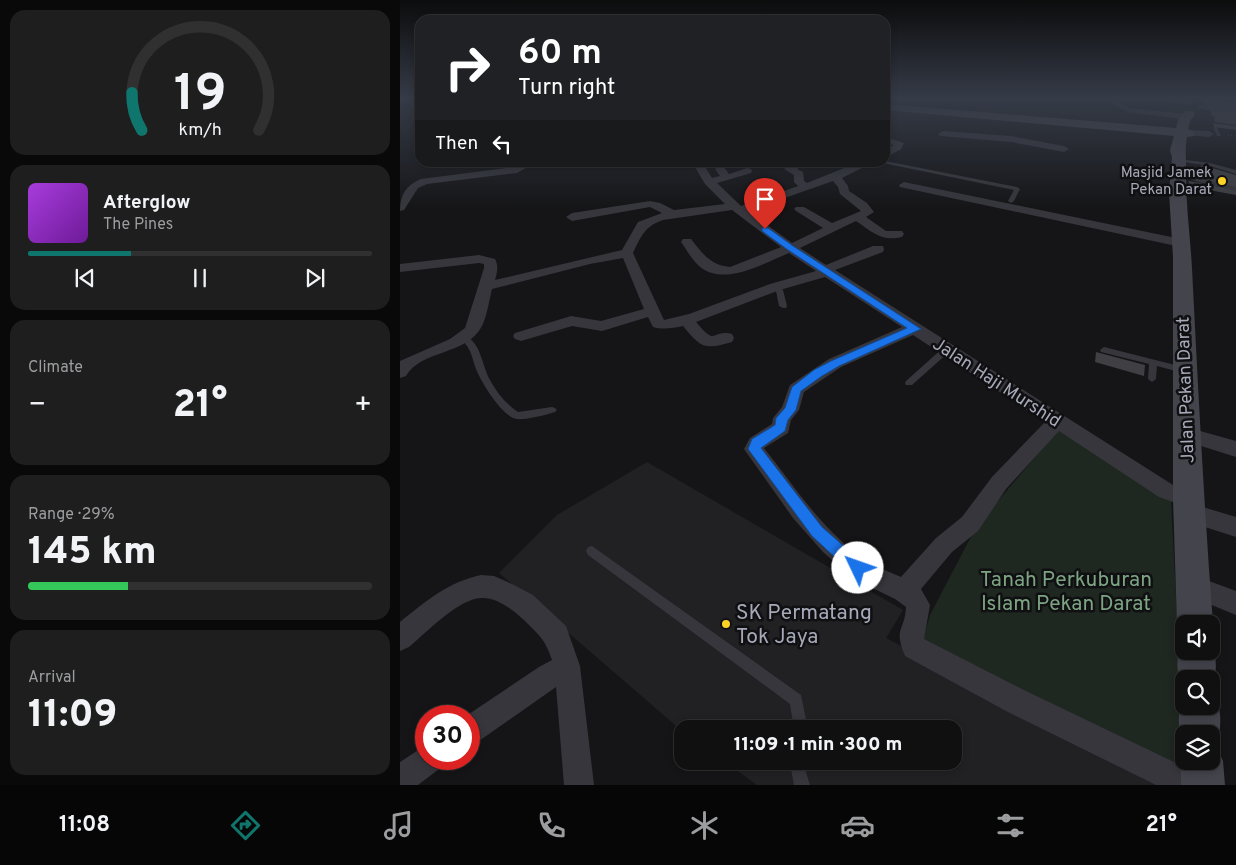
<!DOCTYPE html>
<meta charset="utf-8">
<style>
:root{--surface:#101011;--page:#1e1e1f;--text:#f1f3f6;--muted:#9c9d9f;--line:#303031;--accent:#0f766e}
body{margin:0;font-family:Overpass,sans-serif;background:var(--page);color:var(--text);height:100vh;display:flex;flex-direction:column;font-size:19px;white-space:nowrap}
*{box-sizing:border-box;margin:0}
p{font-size:16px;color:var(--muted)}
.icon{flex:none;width:28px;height:28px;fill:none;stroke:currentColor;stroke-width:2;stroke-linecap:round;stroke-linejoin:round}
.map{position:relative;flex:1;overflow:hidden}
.side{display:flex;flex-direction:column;gap:10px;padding:10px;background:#090909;width:400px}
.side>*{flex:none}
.hud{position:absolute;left:15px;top:15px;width:475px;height:152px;border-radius:15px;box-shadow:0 2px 8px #0003,0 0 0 1px var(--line);background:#202124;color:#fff;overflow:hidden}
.buttons{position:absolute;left:775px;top:615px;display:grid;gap:10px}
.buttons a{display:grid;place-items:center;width:45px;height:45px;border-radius:10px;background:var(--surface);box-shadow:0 2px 8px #0003,0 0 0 1px var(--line);font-size:25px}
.speed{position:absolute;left:15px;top:705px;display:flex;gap:10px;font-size:25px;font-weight:700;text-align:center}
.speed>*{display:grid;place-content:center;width:65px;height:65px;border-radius:50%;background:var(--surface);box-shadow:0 2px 8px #0003,0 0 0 1px var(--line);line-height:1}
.speed .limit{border:8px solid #d22;background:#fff;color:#111}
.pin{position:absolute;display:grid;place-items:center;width:42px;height:42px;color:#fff;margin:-51px -21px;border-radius:50% 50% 50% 0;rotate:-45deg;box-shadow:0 0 5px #0007}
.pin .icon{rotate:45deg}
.me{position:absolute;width:55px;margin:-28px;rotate:312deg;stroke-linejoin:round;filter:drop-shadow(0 0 4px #0008)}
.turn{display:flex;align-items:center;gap:18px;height:105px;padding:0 20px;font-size:22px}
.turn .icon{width:65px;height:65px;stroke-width:2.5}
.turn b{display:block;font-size:35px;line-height:42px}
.then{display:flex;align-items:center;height:48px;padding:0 20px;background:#0003;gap:10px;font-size:19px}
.big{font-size:38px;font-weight:800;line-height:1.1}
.side .card{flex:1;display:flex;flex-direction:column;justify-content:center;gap:8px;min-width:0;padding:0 18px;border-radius:15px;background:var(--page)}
.side .dial{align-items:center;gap:0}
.dial svg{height:130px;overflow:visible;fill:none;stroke:var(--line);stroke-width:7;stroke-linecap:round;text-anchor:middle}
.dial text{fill:var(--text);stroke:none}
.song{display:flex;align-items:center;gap:15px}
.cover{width:60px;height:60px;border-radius:8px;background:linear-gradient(135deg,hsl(280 70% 55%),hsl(280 70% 35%))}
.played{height:5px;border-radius:2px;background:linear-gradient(90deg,var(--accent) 30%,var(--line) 30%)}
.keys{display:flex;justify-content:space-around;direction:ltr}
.heat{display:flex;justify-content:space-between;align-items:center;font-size:28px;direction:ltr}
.charge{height:8px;border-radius:4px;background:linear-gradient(90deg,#34c759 29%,var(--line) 0)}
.trip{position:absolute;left:274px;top:720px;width:288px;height:50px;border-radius:15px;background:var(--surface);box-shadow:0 2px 8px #0003,0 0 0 1px var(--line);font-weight:800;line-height:50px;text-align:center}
.tab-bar{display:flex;height:80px;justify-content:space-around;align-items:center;background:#060607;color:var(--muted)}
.tab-bar .icon{width:35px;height:35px}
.tab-bar .on{color:var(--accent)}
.tab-bar b{font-size:22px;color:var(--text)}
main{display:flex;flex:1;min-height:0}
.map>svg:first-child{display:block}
.built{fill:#212124}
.green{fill:#1f2721}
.building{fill:#3f3f44}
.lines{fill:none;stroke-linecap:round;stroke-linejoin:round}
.path{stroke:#3c3d43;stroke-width:1;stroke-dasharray:1 2;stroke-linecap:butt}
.service{fill:#36363c;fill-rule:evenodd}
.minor{fill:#36363c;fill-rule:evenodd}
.secondary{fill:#43444c;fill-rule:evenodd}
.route{fill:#1a73e8;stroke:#114b97}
.poi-dot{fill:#fdd226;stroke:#101012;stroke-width:2}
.labels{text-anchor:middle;stroke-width:5;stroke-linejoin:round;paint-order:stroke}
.far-poi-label{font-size:15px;fill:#a6a9b8;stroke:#101012;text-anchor:end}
.street-label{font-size:18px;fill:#a6a9b8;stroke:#101012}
.near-park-label{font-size:21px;fill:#7ca483;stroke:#101012}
.near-poi-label{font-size:21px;fill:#a6a9b8;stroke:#101012;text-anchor:start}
</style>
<main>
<section class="side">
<div class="card dial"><svg viewBox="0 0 100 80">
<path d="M14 69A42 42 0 1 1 86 69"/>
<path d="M14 69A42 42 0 0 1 8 46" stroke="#0f766e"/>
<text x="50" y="56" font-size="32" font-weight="700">19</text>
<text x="50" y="72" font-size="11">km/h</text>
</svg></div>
<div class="card">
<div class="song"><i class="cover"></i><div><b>Afterglow</b><p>The Pines</p></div></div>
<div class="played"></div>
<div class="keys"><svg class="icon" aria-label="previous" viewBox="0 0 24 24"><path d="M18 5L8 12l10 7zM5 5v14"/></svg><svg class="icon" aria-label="pause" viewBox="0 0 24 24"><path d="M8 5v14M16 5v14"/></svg><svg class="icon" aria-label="next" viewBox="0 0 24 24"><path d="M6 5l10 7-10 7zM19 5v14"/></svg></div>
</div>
<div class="card"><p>Climate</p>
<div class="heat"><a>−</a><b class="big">21°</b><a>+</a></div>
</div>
<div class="card"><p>Range · 29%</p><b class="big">145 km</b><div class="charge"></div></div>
<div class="card"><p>Arrival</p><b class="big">11:09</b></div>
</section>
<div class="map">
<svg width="836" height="785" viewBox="0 0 836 785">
<rect width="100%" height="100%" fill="#151517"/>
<polygon class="built" points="247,462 503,610 486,638 769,785 357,785 324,761 552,761 552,729 282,729 282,731 99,573 157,515"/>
<polygon class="green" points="658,430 771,501 785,769 522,643 530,615 576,527"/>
<g class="building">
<polygon points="803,99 827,99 828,102 836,103 836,119 828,118 836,119 836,125 815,122 814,116 812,116 810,110 799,109 798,105 805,106"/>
<polygon points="813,123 836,126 836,130 814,127"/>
<polygon points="802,165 836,175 836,187 834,188 789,175"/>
<polygon points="789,181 836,190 836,195 788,186"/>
<polygon points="696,352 745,365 744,376 695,362"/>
</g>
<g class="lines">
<g class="path">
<polyline points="12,105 20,104"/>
<polyline points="828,135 836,136"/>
</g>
<g class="service">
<polygon points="813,127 817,127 821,136 817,136"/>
<polygon points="779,159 810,163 836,170 836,174 810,166 777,161 777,160"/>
<polygon points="485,161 617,187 620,189 614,201 611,203 608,201 614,190 483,163 485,162"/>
<polygon points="786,172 790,172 791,176 836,187 836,191 798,182 787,178"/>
<polygon points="376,285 383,290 387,306 386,308 383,308 379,306 376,291 372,287"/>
<path d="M65 336C81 342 82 366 90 380 97 393 106 404 118 412L152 407 155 408 157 410 155 412C147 415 125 420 117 419 103 418 81 382 76 369 71 355 72 350 61 339Z"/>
<polygon points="547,346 551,349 550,351 512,385 506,385 505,383 506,381 544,347"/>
<polygon points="704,347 783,367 787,370 783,373 757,366 756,379 752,382 748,379 749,364 701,352 700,350"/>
<polygon points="192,546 401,695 408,729 394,729 390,704 188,555 186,551 188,547"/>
<polygon points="391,761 405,761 405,769 410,785 394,785 391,769"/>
</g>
<g class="minor">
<polygon points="703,99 713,99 730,108 790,114 794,117 790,120 728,112"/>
<path d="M752 99C765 99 785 96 795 103L791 105 756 101Z"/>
<polygon points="789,130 809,131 814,134 809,137 786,135 784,133"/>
<polygon points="543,131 611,136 664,146 669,149 664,152 611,142 540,136 538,134"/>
<polygon points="485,137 504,143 501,149 485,158 485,151 494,145 485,143"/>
<path d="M123 162H136L117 173 27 184 18 188 4 210 0 211C0 195 6 185 21 179L114 167Z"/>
<path d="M292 162H302L312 178 320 176 315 169 320 166 324 167 329 174 347 168 351 169 352 171 351 173 317 183 341 206 398 186 394 182V175L384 169 395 162H409L397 169 403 172 404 181 407 183 459 162H474L442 178 448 186 449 191 467 203 474 212 466 217 486 231H502L504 234 502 237C482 242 472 232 456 221L400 248 426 265 473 246H483L484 249 483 252 435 270 773 485 795 493 798 499 796 505 836 517V537L780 519 777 512 781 505 759 497 659 431 606 489 578 531 552 552 521 589 530 605 524 639 626 691 799 774 803 785H756L606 711 505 656C493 628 505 631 506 607L495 599 454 579 423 552 393 518 344 449 350 438 372 424 373 418 382 407 390 385 429 359 502 327 425 277 380 290 296 322C318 348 310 329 332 334L334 338 332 342C304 350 301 348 283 326 273 328 263 330 253 327L248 317 202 331 172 326 121 341 115 339 113 336 115 333 171 316 201 321 244 309 223 258 190 264 92 289C89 301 87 316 82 326 66 356 22 349 6 376L0 378V361L50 339 65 328 84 268V264L79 263 0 272V264L79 255 95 259C99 266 97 273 95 280L222 250 238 222 262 213 250 207 172 221 166 217 172 213 250 201 260 203 274 210 325 204 305 184ZM433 181 438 187 440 194 461 211 432 223 404 207H396L394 209 396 211 423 228 392 243 348 211ZM332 210 381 247 330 267C310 265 303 254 291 239H283L281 242C286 249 291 258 297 264 321 289 364 263 389 253L416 271 370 284 289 314 264 320 233 253C241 236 245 226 263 220ZM513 335 645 422 592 477 562 517 536 538 501 577C490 572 479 568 469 562 425 535 396 488 364 448L388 433 391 420 399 410 404 392 441 367Z"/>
<polygon points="504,182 781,239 787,243 781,247 500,187 499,185"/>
<polygon points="786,427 836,441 836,457 779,439 777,434 779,429"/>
<path d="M81 575 94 576 112 584 133 595 166 626 180 666 194 785H164L156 687 79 741 69 745V716H66L139 667 152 660C145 639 139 635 124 620 113 610 97 597 81 598 58 599 26 633 9 647L0 651V622C26 601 48 582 81 575Z"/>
<polygon points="793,575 836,591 836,615 785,594 781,586 785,578"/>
<polygon points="26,745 26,759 44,759 39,769 18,785 0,785 0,762"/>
</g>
<g class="secondary">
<polygon points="0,99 7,99 0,102"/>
<path d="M485 104 776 128 778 120 785 111H793L795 114 790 121 788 129 795 133 794 136 787 137C785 146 786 153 786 163 785 198 790 233 792 268 798 387 804 506 813 624L811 628V624H784V637L777 624 773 499V258L769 192 772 157 770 150 774 136 485 110Z"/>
<path d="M783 638 784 651H811V643C818 658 817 676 811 691V679H784L783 693C776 674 775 656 783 638Z"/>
<path d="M811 691C823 704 822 730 816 746L823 761 825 785H781V761L784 754V761H811V734H784V744C777 729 777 711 784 695V706H811Z"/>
</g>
</g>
<linearGradient id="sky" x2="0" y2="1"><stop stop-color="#0c0c0d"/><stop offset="0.47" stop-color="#353b47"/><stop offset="1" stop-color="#353b47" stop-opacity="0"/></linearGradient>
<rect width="836" height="209" fill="url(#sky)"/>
<polygon class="route" points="362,228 368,228 393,246 521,329 439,366 422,376 401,391 396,410 388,420 385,431 361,448 422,527 463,563 466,568 463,574 458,576 453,574 412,536 348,449 352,439 375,425 376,418 385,408 392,387 414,370 431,361 507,328 388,250 362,231"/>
<g class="poi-dot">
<circle cx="822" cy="181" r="5"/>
<circle cx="326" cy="624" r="5"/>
</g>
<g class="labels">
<g class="far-poi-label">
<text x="812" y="177">Masjid Jamek<tspan x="812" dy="17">Pekan Darat</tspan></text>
</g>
<g class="street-label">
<text transform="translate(597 382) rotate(33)" y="6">Jalan Haji Murshid</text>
<text transform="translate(785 390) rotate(-92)" y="6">Jalan Pekan Darat</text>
</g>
<g class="near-park-label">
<text x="666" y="586">Tanah Perkuburan<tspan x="666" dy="24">Islam Pekan Darat</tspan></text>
</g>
<g class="near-poi-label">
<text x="336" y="619">SK Permatang<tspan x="336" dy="24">Tok Jaya</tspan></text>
</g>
</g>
</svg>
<div class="buttons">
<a><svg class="icon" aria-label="sound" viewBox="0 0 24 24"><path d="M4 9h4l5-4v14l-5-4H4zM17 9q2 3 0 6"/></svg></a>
<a><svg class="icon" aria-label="search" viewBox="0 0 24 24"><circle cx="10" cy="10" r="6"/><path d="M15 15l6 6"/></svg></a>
<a><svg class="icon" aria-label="layers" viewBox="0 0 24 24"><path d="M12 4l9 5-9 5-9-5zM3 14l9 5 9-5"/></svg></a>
</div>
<div class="speed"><div class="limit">30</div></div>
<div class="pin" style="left:365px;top:229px;background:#d93025"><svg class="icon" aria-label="arrive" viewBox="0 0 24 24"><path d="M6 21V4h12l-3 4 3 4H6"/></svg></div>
<svg class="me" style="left:458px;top:568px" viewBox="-20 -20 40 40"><circle r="19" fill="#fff"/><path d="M0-13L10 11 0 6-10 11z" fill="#1a73e8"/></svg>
<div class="trip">11:09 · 1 min · 300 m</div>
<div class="hud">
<div class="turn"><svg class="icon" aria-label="right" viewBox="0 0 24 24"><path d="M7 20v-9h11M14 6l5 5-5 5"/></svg><div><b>60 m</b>Turn right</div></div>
<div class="then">Then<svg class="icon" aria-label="left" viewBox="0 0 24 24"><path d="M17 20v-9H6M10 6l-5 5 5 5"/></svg></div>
</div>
</div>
</main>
<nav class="tab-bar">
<b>11:08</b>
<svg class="icon on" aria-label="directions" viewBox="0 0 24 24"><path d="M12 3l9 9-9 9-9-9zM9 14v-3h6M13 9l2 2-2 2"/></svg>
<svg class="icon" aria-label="music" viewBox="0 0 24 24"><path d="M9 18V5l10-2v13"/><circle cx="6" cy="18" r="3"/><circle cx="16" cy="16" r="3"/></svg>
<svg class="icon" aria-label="phone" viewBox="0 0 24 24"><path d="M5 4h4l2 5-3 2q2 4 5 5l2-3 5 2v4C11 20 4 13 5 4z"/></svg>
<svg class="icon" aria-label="climate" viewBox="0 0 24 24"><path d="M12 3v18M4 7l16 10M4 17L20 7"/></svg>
<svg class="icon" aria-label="car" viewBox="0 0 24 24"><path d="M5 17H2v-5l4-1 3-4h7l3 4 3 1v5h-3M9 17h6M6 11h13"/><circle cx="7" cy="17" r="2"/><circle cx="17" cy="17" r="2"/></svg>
<svg class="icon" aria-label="filters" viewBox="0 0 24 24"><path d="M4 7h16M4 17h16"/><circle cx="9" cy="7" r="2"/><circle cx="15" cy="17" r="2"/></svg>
<b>21°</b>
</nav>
